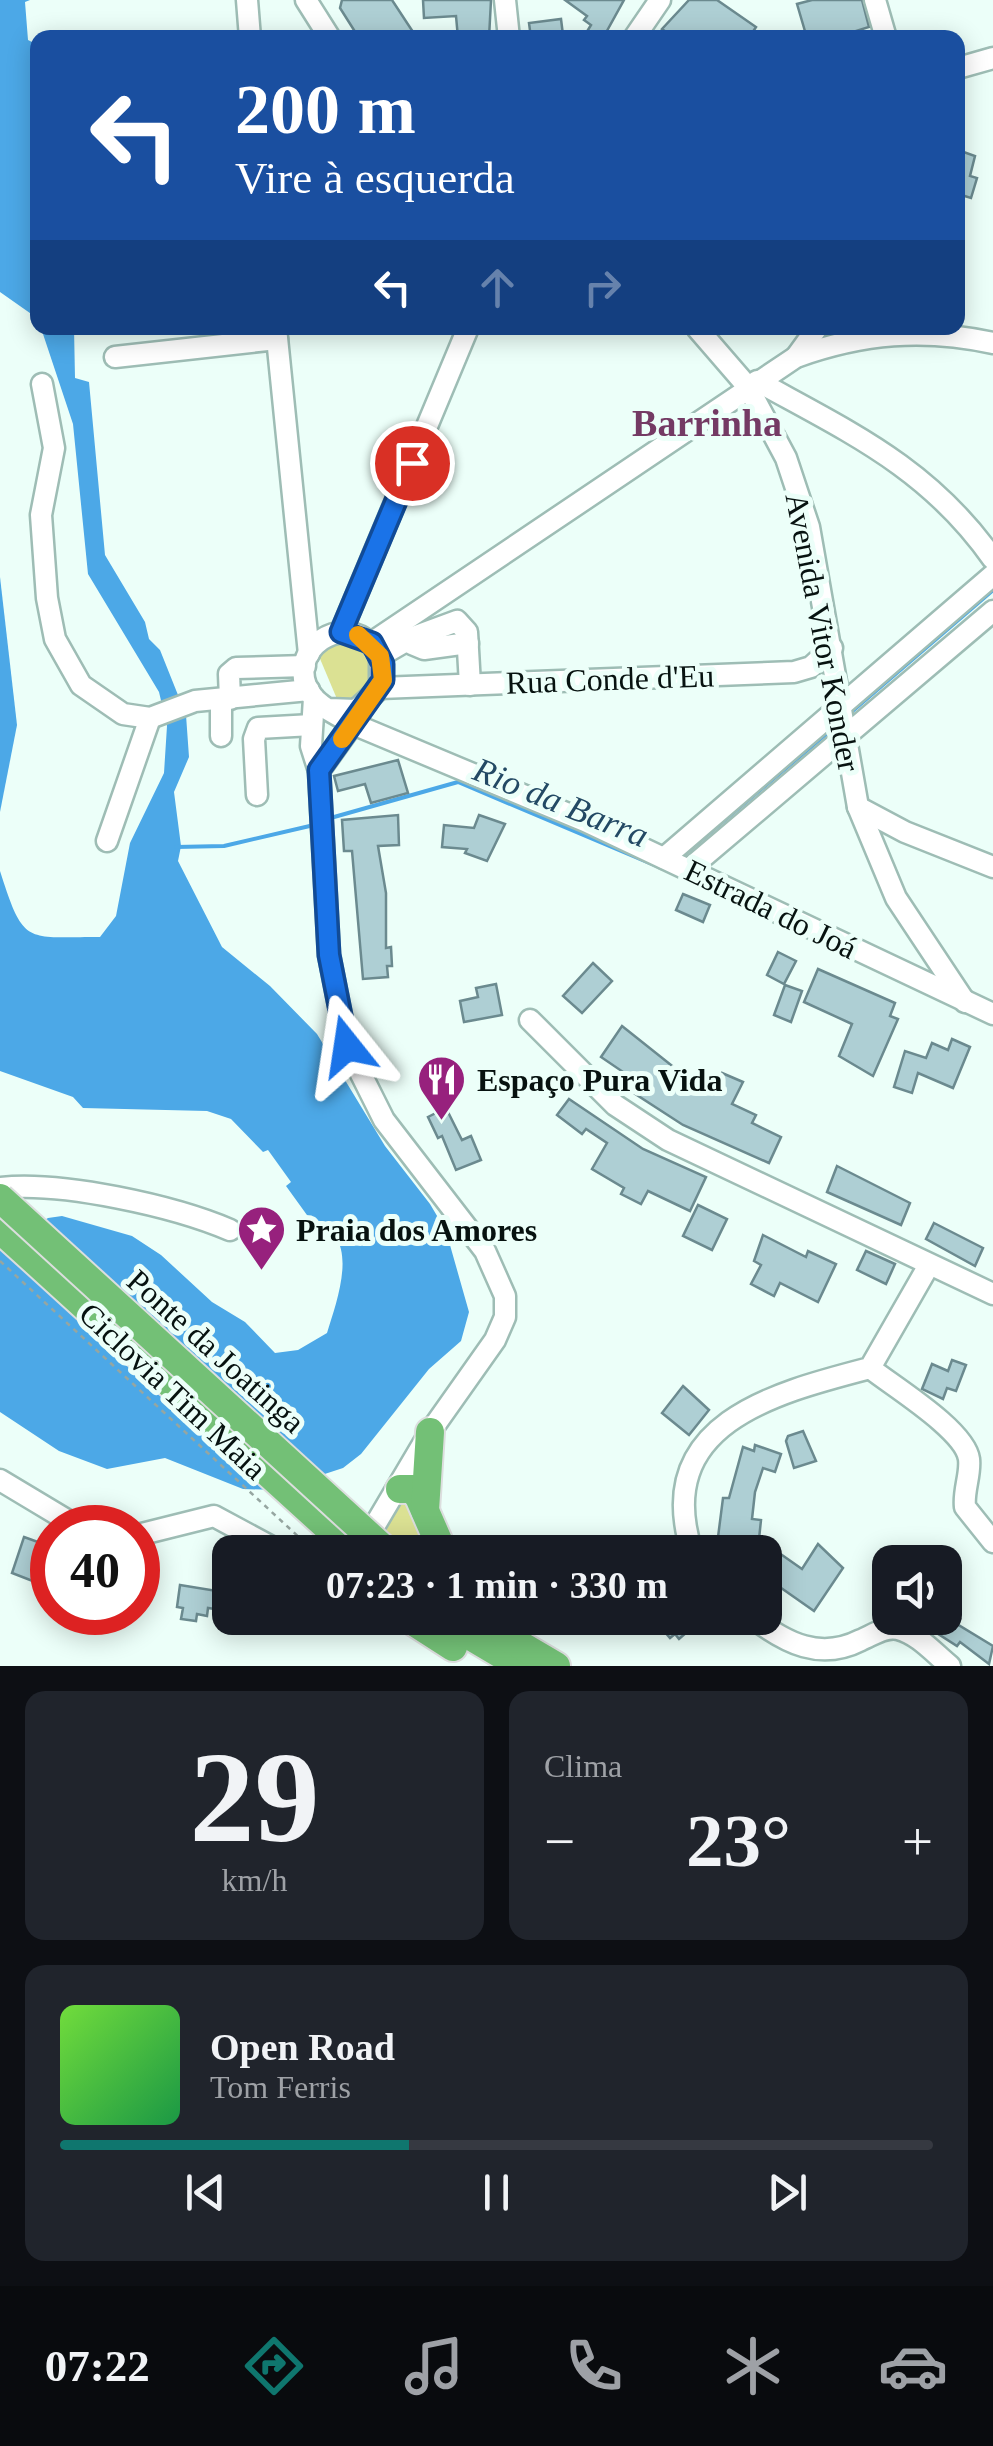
<!DOCTYPE html>
<html lang="pt">
<meta charset="utf-8">
<style>
:root{--surface:#171b24;--page:#20242c;--text:#f1f3f6;--muted:#9ea1a6;--line:#363941;--accent:#0f766e}
body{margin:0;font-family:"Times New Roman",serif;background:var(--page);color:var(--text);height:100vh;display:flex;flex-direction:column;font-size:38px;white-space:nowrap}
*{box-sizing:border-box;margin:0}
p{font-size:32px;color:var(--muted)}
.icon{flex:none;width:55px;height:55px;fill:none;stroke:currentColor;stroke-width:2;stroke-linecap:round;stroke-linejoin:round}
.map{position:relative;height:1666px;overflow:hidden}
.details{display:flex;flex-direction:column;gap:25px;padding:25px;background:#0d0f14;flex:1}
.details>*{flex:none}
.top-card{position:absolute;left:30px;top:30px;width:935px;height:305px;border-radius:20px;box-shadow:0 5px 25px #0003;background:#1a4fa0;color:#fff;overflow:hidden}
.controls{position:absolute;left:872px;top:1545px;display:grid;gap:20px}
.controls a{display:grid;place-items:center;width:90px;height:90px;border-radius:20px;background:var(--surface);box-shadow:0 5px 25px #0003;font-size:50px}
.speed{position:absolute;left:30px;top:1505px;display:flex;gap:20px;font-size:50px;font-weight:700;text-align:center}
.speed>*{display:grid;place-content:center;width:130px;height:130px;border-radius:50%;background:var(--surface);box-shadow:0 5px 25px #0003;line-height:1}
.speed .limit{border:15px solid #d22;background:#fff;color:#111}
.pin{position:absolute;display:grid;place-items:center;width:85px;height:85px;color:#fff;margin:-42px;border:5px solid #fff;border-radius:50%;box-shadow:0 2px 10px #0007}
.me{position:absolute;width:110px;margin:-55px;rotate:345deg;stroke-linejoin:round;filter:drop-shadow(0 0 8px #0008)}
.turn{display:flex;align-items:center;gap:35px;height:210px;padding:0 40px;font-size:45px}
.turn .icon{width:130px;height:130px;stroke-width:2.5}
.turn b{display:block;font-size:70px;line-height:85px}
.lanes{display:flex;align-items:center;height:95px;padding:0 40px;background:#0003;justify-content:center;gap:50px;direction:ltr}
.lanes .off{opacity:.35}
.big{font-size:75px;font-weight:700;line-height:1.1}
.details .card{flex:1;display:flex;flex-direction:column;justify-content:center;gap:15px;min-width:0;padding:0 35px;border-radius:20px;background:var(--page)}
.details .dial{align-items:center;gap:0}
.dial b{font-size:130px;line-height:1}
.song{display:flex;align-items:center;gap:30px}
.cover{width:120px;height:120px;border-radius:15px;background:linear-gradient(135deg,hsl(100 70% 55%),hsl(140 70% 35%))}
.played{height:10px;border-radius:5px;background:linear-gradient(90deg,var(--accent) 40%,var(--line) 40%)}
.keys{display:flex;justify-content:space-around;direction:ltr}
.heat{display:flex;justify-content:space-between;align-items:center;font-size:55px;direction:ltr}
.details .tiles{flex:1;display:grid;gap:25px;grid-template-columns:1fr 1fr}
.card:last-child{grid-column:span 2}
.trip{position:absolute;left:212px;top:1535px;width:570px;height:100px;border-radius:20px;background:var(--surface);box-shadow:0 5px 25px #0003;font-weight:700;line-height:100px;text-align:center}
.dock{display:flex;height:160px;justify-content:space-around;align-items:center;background:#090b0e;color:var(--muted)}
.dock .icon{width:70px;height:70px}
.dock .current{color:var(--accent)}
.dock b{font-size:45px;color:var(--text)}
.map>svg:first-child{display:block}
.green{fill:#dbe193}
.water{fill:#4ca8e7}
.lines{fill:none;stroke-linecap:round;stroke-linejoin:round}
.stream{stroke:#4ca8e7;stroke-width:4}
.building{fill:#aecfd4;stroke:#6b8a8f;stroke-width:2.5}
.minor-casing{stroke:#9ebdb5;stroke-width:25}
.highway-casing{stroke:#dcdede;stroke-width:32}
.path{stroke:#96a6a1;stroke-width:2.5;stroke-dasharray:5 5;stroke-linecap:butt}
.minor{stroke:#fff;stroke-width:20}
.highway{stroke:#73c076;stroke-width:28}
.highway-bridge-casing{stroke:#dcdede;stroke-width:32;stroke-linecap:butt}
.highway-bridge{stroke:#73c076;stroke-width:28}
.route-casing{stroke:#114b97;stroke-width:25}
.route{stroke:#1a73e8;stroke-width:18}
.slow{stroke:#f59e0b;stroke-width:18}
.labels{text-anchor:middle;stroke-width:10;stroke-linejoin:round;paint-order:stroke}
.street-label{font-size:32px;fill:#071210;stroke:#ecfff9}
.poi-label{font-size:32px;font-weight:bold;fill:#071210;stroke:#ecfff9;text-anchor:start}
.water-label{font-size:35px;font-style:italic;fill:#234964;stroke:#ecfff9}
.quarter-label{font-size:38px;font-weight:bold;fill:#743a64;stroke:#ecfff9}
</style>
<div class="map">
<svg width="993" height="1666" viewBox="0 0 993 1666">
<rect width="100%" height="100%" fill="#ecfff9"/>
<g class="green">
<polygon points="337,642 359,647 370,665 367,686 349,699 337,699 318,654"/>
<polygon points="406,1493 436,1552 400,1552 382,1538"/>
</g>
<g class="water">
<polygon points="0,0 30,0 25,2 28,40 32,42 37,318 0,292"/>
<path d="M41 328H74L75 378 89 382 105 555 145 622 149 639 160 650 186 715 189 757 174 792 181 846 178 861 222 947 270 986 317 1034 385 1146 430 1204 446 1231 469 1312 461 1341 429 1369 361 1454 343 1468 276 1490 243 1489 165 1458 107 1469 59 1451 0 1412V1248L48 1218 62 1216 132 1236 161 1255 212 1302 245 1322 275 1353 298 1350 327 1333C337 1300 363 1233 312 1222L286 1186 291 1182 268 1150 263 1152 231 1119 207 1111 83 1108 73 1097 0 1071V871C24 946 25 937 100 937L116 916 130 843 164 773 167 726 159 692 88 574 73 424Z"/>
<polygon points="0,577 17,725 0,812"/>
</g>
<g class="lines">
<g class="stream">
<polyline points="849,714 993,590"/>
<polyline points="327,819 458,782 659,867"/>
<polyline points="176,847 224,846 314,825"/>
<polyline points="681,857 838,724"/>
</g>
</g>
<g class="building">
<polygon points="342,0 392,0 417,38 359,38 340,8"/>
<polygon points="423,0 491,0 489,38 458,38 456,16 424,18"/>
<polygon points="565,0 624,0 603,38 583,38 591,25 584,20 587,16"/>
<polygon points="689,0 717,0 756,27 749,38 674,38 662,29"/>
<polygon points="812,0 862,0 869,27 834,38 807,38 797,4"/>
<polygon points="561,19 563,35 531,38 529,23"/>
<polygon points="958,150 975,156 970,176 977,178 971,198 958,194"/>
<polygon points="398,760 408,793 371,803 365,784 338,791 334,776"/>
<polygon points="398,815 399,845 378,846 386,893 386,948 391,947 392,966 387,966 388,977 363,979 352,851 344,851 342,820"/>
<polygon points="479,815 505,824 487,861 465,853 467,849 442,847 444,825 474,828"/>
<polygon points="683,894 710,905 703,922 676,910"/>
<polygon points="778,952 796,961 784,984 767,975"/>
<polygon points="593,963 612,981 582,1013 563,996"/>
<polygon points="818,969 895,1003 890,1016 898,1019 873,1076 839,1056 852,1024 804,1002"/>
<polygon points="496,984 502,1015 464,1022 460,1001 478,997 476,988"/>
<polygon points="785,985 802,991 791,1022 774,1015"/>
<polygon points="622,1026 676,1069 714,1091 722,1073 743,1082 732,1104 756,1115 752,1123 781,1137 769,1163 683,1125 623,1086 629,1076 601,1057"/>
<polygon points="952,1039 970,1047 953,1088 918,1073 912,1093 894,1087 905,1051 926,1058 932,1043 948,1050"/>
<polygon points="569,1099 643,1149 706,1177 690,1211 648,1191 641,1204 621,1194 624,1188 592,1169 607,1143 586,1129 582,1134 557,1115"/>
<polygon points="446,1108 462,1140 471,1136 481,1160 456,1170 442,1136 438,1138 428,1117"/>
<polygon points="837,1166 910,1203 901,1225 827,1192"/>
<polygon points="698,1205 727,1219 712,1250 683,1236"/>
<polygon points="934,1223 983,1248 975,1266 926,1239"/>
<polygon points="763,1235 806,1257 808,1251 836,1264 818,1302 780,1283 774,1296 751,1284 761,1265 754,1261"/>
<polygon points="866,1251 895,1264 886,1284 857,1270"/>
<polygon points="952,1360 966,1365 956,1391 947,1388 943,1399 922,1389 932,1364 948,1371"/>
<polygon points="683,1386 709,1410 689,1435 662,1413"/>
<polygon points="803,1431 816,1461 794,1468 786,1441 788,1436"/>
<polygon points="755,1445 781,1454 775,1472 763,1468 755,1492 752,1519 761,1520 759,1539 802,1569 818,1544 843,1568 814,1611 774,1583 765,1596 765,1551 717,1545 723,1498 729,1498 743,1447 754,1451"/>
<polygon points="24,1537 52,1547 43,1585 12,1573"/>
<polygon points="180,1585 217,1591 215,1609 208,1608 207,1616 197,1614 196,1621 181,1619 183,1608 177,1607"/>
<polygon points="945,1609 960,1619 957,1624 993,1646 989,1664 960,1642 957,1646 929,1628 935,1618 945,1618"/>
<polygon points="663,1618 689,1618 695,1625 679,1639 675,1634 670,1638 657,1623"/>
</g>
<g class="lines">
<defs>
<g id="minor">
<polyline points="247,0 250,38"/>
<polyline points="306,0 330,38"/>
<polyline points="505,0 509,38"/>
<polyline points="875,0 886,38"/>
<polyline points="634,38 660,0"/>
<polyline points="958,68 993,58"/>
<polyline points="276,328 309,654"/>
<polyline points="697,328 748,387 786,458 809,527 858,807 896,898 965,1002"/>
<polyline points="115,357 277,339"/>
<polyline points="796,357 817,328"/>
<path d="M757 381C851 433 929 468 993 559"/>
<polyline points="42,384 54,448 41,515 47,598 55,639 81,685 123,714 150,718 195,701 309,690"/>
<polyline points="341,632 468,328"/>
<polyline points="411,638 412,644 424,649 468,643"/>
<path d="M371 643 796 357C863 333 923 328 993 343"/>
<polyline points="380,656 411,638 457,621 467,632 470,685"/>
<polyline points="380,688 794,672 811,667 832,648"/>
<polyline points="314,698 311,746 319,771 329,955 347,1046 384,1120 485,1251 505,1296 505,1317 495,1340 430,1432 362,1547"/>
<polyline points="221,699 221,736"/>
<polyline points="230,699 229,674 236,668 305,666"/>
<path d="M329 709 356 710 380 688V656C348 601 278 654 313 697 323 709 340 716 353 724L585 821 993 1014"/>
<polyline points="319,771 359,715"/>
<polyline points="257,795 254,739 258,728 312,725"/>
<polyline points="858,807 905,832 993,867"/>
<polyline points="107,841 150,718"/>
<polyline points="664,858 993,575"/>
<polyline points="689,869 993,611"/>
<polyline points="530,1020 615,1105 668,1140 993,1294"/>
<path d="M0 1188C61 1181 174 1206 230 1230"/>
<path d="M870 1368C894 1387 965 1430 969 1459 971 1474 963 1491 965 1507L993 1542"/>
<polyline points="0,1480 80,1528"/>
<polyline points="138,1535 214,1516 281,1552"/>
<path d="M692 1552C651 1424 774 1393 870 1368L929 1265"/>
<path d="M753 1618C786 1643 820 1661 861 1640 873 1635 885 1626 898 1629 918 1634 934 1653 950 1666"/>
</g>
<g id="highway">
<polyline points="0,1229 355,1552"/>
<polyline points="400,1489 413,1489 419,1497 443,1552"/>
<polyline points="425,1510 430,1432"/>
<polyline points="408,1618 453,1647"/>
<polyline points="440,1618 521,1666"/>
<polyline points="505,1636 556,1666"/>
</g>
</defs>
<use href="#minor" class="minor-casing"/>
<use href="#highway" class="highway-casing"/>
<polyline class="path" points="0,1261 315,1552"/>
<use href="#minor" class="minor"/>
<use href="#highway" class="highway"/>
<defs>
<polyline id="highway-bridge" points="0,1198 387,1552"/>
</defs>
<use href="#highway-bridge" class="highway-bridge-casing"/>
<use href="#highway-bridge" class="highway-bridge"/>
</g>
<g class="lines">
<defs>
<polyline id="route" points="347,1046 329,955 319,770 383,680 383,664 372,643 341,632 412,463"/>
</defs>
<use href="#route" class="route-casing"/>
<use href="#route" class="route"/>
<polyline class="slow" points="342,739 383,680 380,656 358,635"/>
</g>
<defs>
<symbol id="restaurant-pin" viewBox="-11 -11 22 30"><path d="M0 17L-7.5 6A9.5 9.5 0 1 1 7.5 6Z" fill="#97217d" stroke="#ecfff9"/><path d="M-5-6h1v4h1v-4h1v4h1v-4h1v5L-1.5 .5V6h-2V.5L-5-1ZM5-6V6H3V1.5H1.5Q1.5-4 5-6Z" fill="#fff"/></symbol>
<symbol id="sight-pin" viewBox="-11 -11 22 30"><path d="M0 17L-7.5 6A9.5 9.5 0 1 1 7.5 6Z" fill="#97217d" stroke="#ecfff9"/><path d="M0-6L1.8-2.2L6-1.7L2.9 1.2L3.7 5.4L0 3.3L-3.7 5.4L-2.9 1.2L-6-1.7L-1.8-2.2Z" fill="#fff"/></symbol>
</defs>
<g fill-rule="evenodd">
<use href="#restaurant-pin" x="414" y="1052" width="55" height="75"/>
<use href="#sight-pin" x="234" y="1202" width="55" height="75"/>
</g>
<g class="labels">
<g class="street-label">
<text transform="translate(823 632) rotate(79)" y="11">Avenida Vitor Konder</text>
<text transform="translate(610 679) rotate(-2)" y="11">Rua Conde d'Eu</text>
<text transform="translate(771 909) rotate(26)" y="11">Estrada do Joá</text>
<text transform="translate(216 1351) rotate(42)" y="11">Ponte da Joatinga</text>
<text transform="translate(173 1391) rotate(43)" y="11">Ciclovia Tim Maia</text>
</g>
<g class="poi-label">
<text x="477" y="1091">Espaço Pura Vida</text>
<text x="296" y="1241">Praia dos Amores</text>
</g>
<g class="water-label">
<text transform="translate(561 802) rotate(22)" y="12">Rio da Barra</text>
</g>
<g class="quarter-label">
<text x="707" y="436">Barrinha</text>
</g>
</g>
</svg>
<div class="controls">
<a><svg class="icon" aria-label="sound" viewBox="0 0 24 24"><path d="M4 9h4l5-4v14l-5-4H4zM17 9q2 3 0 6"/></svg></a>
</div>
<div class="speed"><div class="limit">40</div></div>
<div class="pin" style="left:412px;top:463px;background:#d93025"><svg class="icon" aria-label="arrive" viewBox="0 0 24 24"><path d="M6 21V4h12l-3 4 3 4H6"/></svg></div>
<svg class="me" style="left:347px;top:1046px" viewBox="-20 -20 40 40"><path d="M0-17L14 15 0 8-14 15z" fill="#1a73e8" stroke="#fff" stroke-width="4"/></svg>
<div class="trip">07:23 · 1 min · 330 m</div>
<div class="top-card">
<div class="turn"><svg class="icon" aria-label="left" viewBox="0 0 24 24"><path d="M17 20v-9H6M10 6l-5 5 5 5"/></svg><div><b>200 m</b>Vire à esquerda</div></div>
<div class="lanes"><svg class="icon" aria-label="left" viewBox="0 0 24 24"><path d="M17 20v-9H6M10 6l-5 5 5 5"/></svg><svg class="icon off" aria-label="ahead" viewBox="0 0 24 24"><path d="M12 20V5M6 11l6-6 6 6"/></svg><svg class="icon off" aria-label="right" viewBox="0 0 24 24"><path d="M7 20v-9h11M14 6l5 5-5 5"/></svg></div>
</div>
</div>
<section class="details">
<div class="tiles">
<div class="card dial"><b>29</b><p>km/h</p></div>
<div class="card"><p>Clima</p>
<div class="heat"><a>−</a><b class="big">23°</b><a>+</a></div>
</div>
<div class="card">
<div class="song"><i class="cover"></i><div><b>Open Road</b><p>Tom Ferris</p></div></div>
<div class="played"></div>
<div class="keys"><svg class="icon" aria-label="previous" viewBox="0 0 24 24"><path d="M18 5L8 12l10 7zM5 5v14"/></svg><svg class="icon" aria-label="pause" viewBox="0 0 24 24"><path d="M8 5v14M16 5v14"/></svg><svg class="icon" aria-label="next" viewBox="0 0 24 24"><path d="M6 5l10 7-10 7zM19 5v14"/></svg></div>
</div>
</div>
</section>
<nav class="dock">
<b>07:22</b>
<svg class="icon current" aria-label="directions" viewBox="0 0 24 24"><path d="M12 3l9 9-9 9-9-9zM9 14v-3h6M13 9l2 2-2 2"/></svg>
<svg class="icon" aria-label="music" viewBox="0 0 24 24"><path d="M9 18V5l10-2v13"/><circle cx="6" cy="18" r="3"/><circle cx="16" cy="16" r="3"/></svg>
<svg class="icon" aria-label="phone" viewBox="0 0 24 24"><path d="M5 4h4l2 5-3 2q2 4 5 5l2-3 5 2v4C11 20 4 13 5 4z"/></svg>
<svg class="icon" aria-label="climate" viewBox="0 0 24 24"><path d="M12 3v18M4 7l16 10M4 17L20 7"/></svg>
<svg class="icon" aria-label="car" viewBox="0 0 24 24"><path d="M5 17H2v-5l4-1 3-4h7l3 4 3 1v5h-3M9 17h6M6 11h13"/><circle cx="7" cy="17" r="2"/><circle cx="17" cy="17" r="2"/></svg>
</nav>
